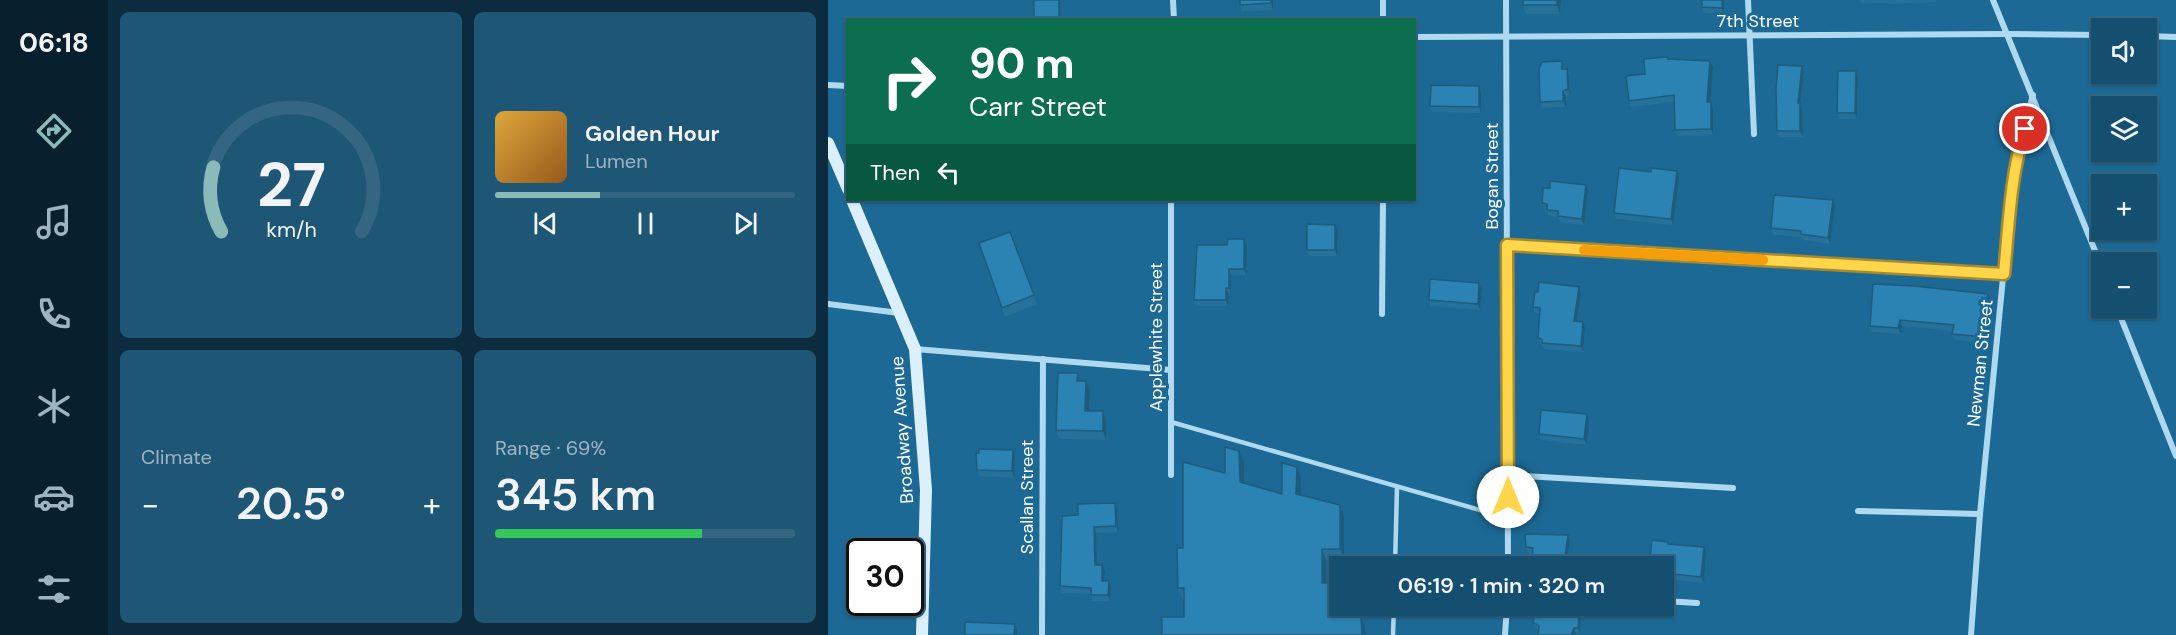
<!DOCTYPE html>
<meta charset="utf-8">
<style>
:root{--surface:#154f70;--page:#1e5675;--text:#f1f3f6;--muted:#9db5c3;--line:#346683;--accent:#8bbbb9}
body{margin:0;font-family:"DM Sans",sans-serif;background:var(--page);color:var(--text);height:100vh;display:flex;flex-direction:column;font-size:22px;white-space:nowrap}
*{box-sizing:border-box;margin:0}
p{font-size:20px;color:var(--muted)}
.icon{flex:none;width:33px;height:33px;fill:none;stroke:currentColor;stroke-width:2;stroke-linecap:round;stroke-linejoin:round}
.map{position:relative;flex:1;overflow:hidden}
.panel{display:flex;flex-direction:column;gap:12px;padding:12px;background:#0c2b3e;width:720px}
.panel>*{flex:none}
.hud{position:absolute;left:18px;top:18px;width:570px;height:183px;border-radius:0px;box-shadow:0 2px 4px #0004,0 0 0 2px var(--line);background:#0b6e4f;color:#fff;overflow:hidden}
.controls{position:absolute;left:1263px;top:18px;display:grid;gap:12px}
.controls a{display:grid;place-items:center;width:66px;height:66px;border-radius:0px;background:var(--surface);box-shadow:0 2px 4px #0004,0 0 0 2px var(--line);font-size:30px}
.speed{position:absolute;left:18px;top:538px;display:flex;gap:12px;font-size:30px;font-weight:700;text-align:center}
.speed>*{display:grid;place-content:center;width:78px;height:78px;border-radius:50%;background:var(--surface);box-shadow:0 2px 4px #0004,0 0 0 2px var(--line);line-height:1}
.speed .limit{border:3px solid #111;border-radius:9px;background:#fff;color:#111}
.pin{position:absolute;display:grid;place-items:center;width:51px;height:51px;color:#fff;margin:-26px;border:3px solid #fff;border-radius:50%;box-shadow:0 2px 6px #0007}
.me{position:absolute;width:66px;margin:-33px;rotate:0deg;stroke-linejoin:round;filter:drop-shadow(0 0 4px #0008)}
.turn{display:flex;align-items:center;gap:21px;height:126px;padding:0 24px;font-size:27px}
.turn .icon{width:78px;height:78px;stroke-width:2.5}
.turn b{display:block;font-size:42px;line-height:51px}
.then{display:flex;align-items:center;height:57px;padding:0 24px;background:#0003;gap:12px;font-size:22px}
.big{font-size:45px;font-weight:600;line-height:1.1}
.panel .card{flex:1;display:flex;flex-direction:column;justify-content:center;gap:9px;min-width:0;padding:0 21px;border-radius:9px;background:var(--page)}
.panel .dial{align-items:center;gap:0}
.dial svg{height:156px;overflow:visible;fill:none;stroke:var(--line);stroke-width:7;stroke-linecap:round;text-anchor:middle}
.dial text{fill:var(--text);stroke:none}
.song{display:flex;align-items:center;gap:18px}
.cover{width:72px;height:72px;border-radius:9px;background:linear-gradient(135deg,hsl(40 70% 55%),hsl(30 70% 35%))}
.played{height:6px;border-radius:3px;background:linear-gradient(90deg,var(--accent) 35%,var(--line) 35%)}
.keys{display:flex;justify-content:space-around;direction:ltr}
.heat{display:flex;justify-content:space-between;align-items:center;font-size:33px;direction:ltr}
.charge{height:9px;border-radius:4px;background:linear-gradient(90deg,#34c759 69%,var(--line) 0)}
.panel .tiles{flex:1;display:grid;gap:12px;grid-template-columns:repeat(2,1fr)}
.trip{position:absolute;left:501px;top:556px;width:345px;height:60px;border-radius:0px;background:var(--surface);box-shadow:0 2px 4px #0004,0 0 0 2px var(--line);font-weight:600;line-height:60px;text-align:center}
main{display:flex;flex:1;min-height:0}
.dock{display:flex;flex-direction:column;width:108px;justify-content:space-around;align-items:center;background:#08202d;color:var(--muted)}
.dock .icon{width:42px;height:42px}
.dock .active{color:var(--accent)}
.dock b{font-size:27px;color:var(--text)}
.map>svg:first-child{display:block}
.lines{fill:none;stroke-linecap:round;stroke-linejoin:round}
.service{stroke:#aed9ef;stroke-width:4.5}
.minor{stroke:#aed9ef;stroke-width:6}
.secondary{stroke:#dcf0fb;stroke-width:12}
.wall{fill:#25719a}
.shaded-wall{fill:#1e5c7d}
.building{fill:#2b83b3;stroke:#1e5c7d;stroke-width:1.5}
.route-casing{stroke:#a68a30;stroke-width:15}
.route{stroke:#ffd54a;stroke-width:10}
.slow{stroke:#f59e0b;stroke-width:10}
.labels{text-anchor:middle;stroke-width:6;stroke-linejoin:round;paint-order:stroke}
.street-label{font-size:18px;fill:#fff;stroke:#1c6995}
</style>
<main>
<nav class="dock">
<b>06:18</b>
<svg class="icon active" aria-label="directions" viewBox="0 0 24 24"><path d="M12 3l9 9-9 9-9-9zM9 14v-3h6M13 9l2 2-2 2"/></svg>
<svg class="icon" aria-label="music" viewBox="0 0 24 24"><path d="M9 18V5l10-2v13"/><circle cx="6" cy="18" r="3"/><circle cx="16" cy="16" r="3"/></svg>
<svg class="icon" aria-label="phone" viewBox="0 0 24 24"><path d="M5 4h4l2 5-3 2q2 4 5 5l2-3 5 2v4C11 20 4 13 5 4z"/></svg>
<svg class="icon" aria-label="climate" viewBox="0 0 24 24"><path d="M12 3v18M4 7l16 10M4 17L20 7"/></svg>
<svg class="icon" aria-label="car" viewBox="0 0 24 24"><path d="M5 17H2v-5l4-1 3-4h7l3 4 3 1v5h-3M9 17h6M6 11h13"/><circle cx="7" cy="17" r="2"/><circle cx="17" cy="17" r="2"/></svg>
<svg class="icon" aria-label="filters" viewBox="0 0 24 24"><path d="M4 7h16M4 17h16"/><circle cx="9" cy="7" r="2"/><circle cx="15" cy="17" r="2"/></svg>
</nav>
<section class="panel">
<div class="tiles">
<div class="card dial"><svg viewBox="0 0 100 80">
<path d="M14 69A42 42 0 1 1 86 69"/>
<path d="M14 69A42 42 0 0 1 10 36" stroke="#8bbbb9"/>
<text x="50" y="56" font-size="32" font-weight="700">27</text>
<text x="50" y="72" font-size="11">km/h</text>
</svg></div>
<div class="card">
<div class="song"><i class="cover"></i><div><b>Golden Hour</b><p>Lumen</p></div></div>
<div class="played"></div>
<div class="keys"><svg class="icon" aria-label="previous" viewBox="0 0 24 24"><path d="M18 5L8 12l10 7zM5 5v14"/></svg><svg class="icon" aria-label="pause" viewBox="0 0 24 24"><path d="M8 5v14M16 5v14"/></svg><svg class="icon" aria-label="next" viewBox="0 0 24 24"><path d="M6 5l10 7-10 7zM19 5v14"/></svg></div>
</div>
<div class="card"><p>Climate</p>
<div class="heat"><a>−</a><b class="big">20.5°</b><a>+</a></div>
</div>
<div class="card"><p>Range · 69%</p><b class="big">345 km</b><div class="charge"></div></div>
</div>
</section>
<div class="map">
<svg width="1348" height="635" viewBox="0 0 1348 635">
<rect width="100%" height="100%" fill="#1c6995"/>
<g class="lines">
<g class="service">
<polyline points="343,422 680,518"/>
<polyline points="567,567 569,487"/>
<polyline points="565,635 566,606"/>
</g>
<g class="minor">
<polyline points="345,0 346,20"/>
<polyline points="555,0 555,20"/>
<polyline points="678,0 680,567"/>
<polyline points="920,0 926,134"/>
<polyline points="1165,0 1274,268"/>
<polyline points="1318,36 1348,37"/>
<polyline points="586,37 1180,34 1274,35"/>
<polyline points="0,85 20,86"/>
<polyline points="679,245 1176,274"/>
<polyline points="0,304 71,313"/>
<polyline points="1289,308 1348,456"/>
<polyline points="554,314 555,200"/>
<polyline points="87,349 343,370"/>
<polyline points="343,475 343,200"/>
<polyline points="680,475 905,488"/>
<polyline points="1030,511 1152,514"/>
<polyline points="836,601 869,603"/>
<polyline points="214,635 215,359"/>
<polyline points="677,635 679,606"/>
<polyline points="1143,635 1152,514 1184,185 1189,153 1205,95"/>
</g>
<g class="secondary">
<polyline points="0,143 20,189"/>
<polyline points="24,200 87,349 98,490 94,635"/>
</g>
</g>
<g class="wall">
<polygon points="412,0 445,0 445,10 414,11 412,5"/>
<polygon points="733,0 732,14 698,14 695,5"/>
<polygon points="874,0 896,0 896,14 876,13 874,7"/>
<polygon points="1032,0 1108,0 1108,2 1067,4 1033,3"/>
<polygon points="840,59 882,61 885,67 882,102 885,108 885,135 849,136 847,130 846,102 803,107 801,101 817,74"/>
<polygon points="974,66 976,72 972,105 974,109 975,137 951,137 949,131"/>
<polygon points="736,67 736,69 739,69 741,75 742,95 738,97 738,107 714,108 712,102"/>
<polygon points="1030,77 1029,119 1011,119 1009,113"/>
<polygon points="653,92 653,113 604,112 602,106"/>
<polygon points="849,171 851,177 845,225 788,219 786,213"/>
<polygon points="758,185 760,191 756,225 732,222 730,217 721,216 719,210 716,209 714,203 722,188"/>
<polygon points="1007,206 1002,244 975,240 974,237 945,235 943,228"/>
<polygon points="510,231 509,256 481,256 479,250"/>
<polygon points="182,232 209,304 177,317 151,243"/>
<polygon points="419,245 418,275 403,275 403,294 401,294 400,306 368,306 366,300"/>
<polygon points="651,283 654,289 652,310 603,306 601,300"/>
<polygon points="751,287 753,293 749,322 755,322 757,328 755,352 716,349 715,345 712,344 710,338 712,313 707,313 705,307 710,292"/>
<polygon points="1163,300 1158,343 1127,340 1124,334 1125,331 1074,326 1073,334 1044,332 1042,326"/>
<polygon points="262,390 261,411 275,411 278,420 278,440 231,439 228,430"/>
<polygon points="761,420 759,445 713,440 711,434"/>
<polygon points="411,451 416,462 416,483 454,494 473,478 473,495 512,505 516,516 516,560 498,560 498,583 512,606 516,606 516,615 533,615 537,626 538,635 334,635 356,617 356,599 354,599 350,588 355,548 397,473"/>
<polygon points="187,456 186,478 151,476 149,470"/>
<polygon points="287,503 289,509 290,532 268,533 269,565 277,571 276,581 281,581 283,587 282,601 265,601 263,594 234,593 232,586 250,515"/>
<polygon points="742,541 739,567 706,567 704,561 705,554 700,553 698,547"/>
<polygon points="841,545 878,553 876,583 836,579 836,567"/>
<polygon points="751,612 753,618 752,634 748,634 748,635 710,635 710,630 708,628 705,622"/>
</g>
<g class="shaded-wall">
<polygon points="231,0 232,0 233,20 231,20"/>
<polygon points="443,0 445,0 445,10 443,3"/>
<polygon points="729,0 733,0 732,14 729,5"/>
<polygon points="894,0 896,0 896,14 894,8"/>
<polygon points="882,61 885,67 882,109 879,102"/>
<polygon points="974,66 976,72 972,105 974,109 975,137 972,131 970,103"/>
<polygon points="739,69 741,75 742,95 740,89"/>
<polygon points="1028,71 1030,77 1029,119 1027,113"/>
<polygon points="651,86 653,92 653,113 651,107"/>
<polygon points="735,91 738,97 738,107 735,101"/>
<polygon points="883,102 885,108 885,135 883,129"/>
<polygon points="849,171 851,177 845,225 843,219"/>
<polygon points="758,185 760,191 756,225 754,219"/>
<polygon points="1005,200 1007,206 1002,244 1000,238"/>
<polygon points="507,225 510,231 509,256 507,250"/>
<polygon points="416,239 419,245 418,275 416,269"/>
<polygon points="401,269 403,275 403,294 401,288"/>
<polygon points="651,283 654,289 652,310 650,304"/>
<polygon points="751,287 753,293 748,327 746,321"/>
<polygon points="398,288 401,294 400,306 398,300"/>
<polygon points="1160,294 1163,300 1158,343 1156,337"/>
<polygon points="1072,320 1074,326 1073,334 1070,328"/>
<polygon points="755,322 757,328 755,352 753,346"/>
<polygon points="258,381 262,390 261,420 257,411"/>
<polygon points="275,411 278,420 278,440 275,431"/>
<polygon points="759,414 761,420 759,445 756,439"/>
<polygon points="185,450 187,456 186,478 184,471"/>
<polygon points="411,451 416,462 416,494 412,482"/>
<polygon points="469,467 473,478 473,506 468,494"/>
<polygon points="287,503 289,509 290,532 288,526"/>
<polygon points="512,505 516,516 516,560 512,549"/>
<polygon points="266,527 268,533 269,571 267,565"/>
<polygon points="740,535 742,541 738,567 736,562"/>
<polygon points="876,547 878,553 876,583 873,577"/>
<polygon points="494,549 498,560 499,594 494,583"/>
<polygon points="274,565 277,571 276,587 274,581"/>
<polygon points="281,581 283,587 282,601 280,595"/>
<polygon points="512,606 516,606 516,626 512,615"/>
<polygon points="751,612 753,618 752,634 750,628"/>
<polygon points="533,615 537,626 538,635 534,635"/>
<polygon points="187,624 189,630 189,635 186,635"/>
<polygon points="746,628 748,635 743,635"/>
</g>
<g class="building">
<rect x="206" y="0" width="25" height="20"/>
<polygon points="412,0 443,0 443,3 412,5"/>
<rect x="695" y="0" width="34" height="5"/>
<polygon points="874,0 894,0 894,8 874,7"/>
<polygon points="839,57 840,59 882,61 879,102 883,102 883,129 847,130 846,95 801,101 798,76 817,74 816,59"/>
<polygon points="734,61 734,69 739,69 740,89 735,91 735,101 712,102 711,69 714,62"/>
<polygon points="950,65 974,66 970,103 972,103 972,131 949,131 948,89"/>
<polygon points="1010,71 1028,71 1027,113 1009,113"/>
<polygon points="603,85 651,86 651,107 602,106"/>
<polygon points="791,168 823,172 823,168 849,171 843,219 786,213"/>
<polygon points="722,181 758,185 754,219 730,216 730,211 719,210 719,204 714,203 715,188 722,188"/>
<polygon points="946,195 1005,200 1000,238 973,234 973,231 943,228"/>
<polygon points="479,224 507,225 507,250 479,250"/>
<polygon points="182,232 206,295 174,308 151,243"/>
<polygon points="400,239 416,239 416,269 401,269 401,288 398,288 398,300 366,300 369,245 399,245"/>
<polygon points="602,279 651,283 650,304 601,300"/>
<polygon points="711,282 751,287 746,321 755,322 753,346 714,343 714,339 710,338 712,308 705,307 707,292 710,292"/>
<polygon points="1045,284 1086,286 1160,294 1156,337 1124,334 1126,325 1072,320 1070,328 1042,326"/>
<polygon points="230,373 250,373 249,381 258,381 257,411 275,411 275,431 228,430"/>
<polygon points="713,410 759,414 756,439 711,434"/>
<polygon points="397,447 411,451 412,482 454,494 454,463 469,467 468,494 512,505 512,549 494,549 494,583 512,583 512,615 533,615 534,635 334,635 334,617 356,617 356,588 350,588 349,548 355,548 355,462 397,473"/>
<polygon points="151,449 185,450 184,471 149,470 148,453 151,453"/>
<polygon points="287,503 288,526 266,527 267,565 274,565 274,581 281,581 280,595 263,595 263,588 232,586 234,516 250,515 250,504"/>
<polygon points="697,534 740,535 736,562 704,561 705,548 698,547"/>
<polygon points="824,540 840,542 840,544 876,547 873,577 836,573 836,567 821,567"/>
<polygon points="708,610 751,612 750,628 746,628 743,635 710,635 711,626 705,622"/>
<polygon points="137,622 187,624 186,635 137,635"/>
</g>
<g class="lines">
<defs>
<path id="route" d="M680 497 679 245 1176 274C1181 225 1182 176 1197 129"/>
</defs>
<use href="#route" class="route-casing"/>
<use href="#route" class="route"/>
<polyline class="slow" points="756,250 935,260"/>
</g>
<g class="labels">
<g class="street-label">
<text x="930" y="27">7th Street</text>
<text transform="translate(664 176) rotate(-90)" y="6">Bogan Street</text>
<text transform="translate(328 337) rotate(-90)" y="6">Applewhite Street</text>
<text transform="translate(1152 363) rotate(-84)" y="6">Newman Street</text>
<text transform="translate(74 430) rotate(-94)" y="6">Broadway Avenue</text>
<text transform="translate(199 497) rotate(-90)" y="6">Scallan Street</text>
</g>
</g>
</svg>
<div class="controls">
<a><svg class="icon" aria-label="sound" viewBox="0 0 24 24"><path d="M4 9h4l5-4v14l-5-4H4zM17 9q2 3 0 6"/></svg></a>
<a><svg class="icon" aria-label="layers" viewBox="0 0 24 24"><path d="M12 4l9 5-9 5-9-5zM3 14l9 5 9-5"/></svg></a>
<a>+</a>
<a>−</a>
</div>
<div class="speed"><div class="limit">30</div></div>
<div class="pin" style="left:1197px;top:129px;background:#d93025"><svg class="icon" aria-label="arrive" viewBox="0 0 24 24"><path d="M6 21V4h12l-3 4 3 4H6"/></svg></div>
<svg class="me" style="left:680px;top:497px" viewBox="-20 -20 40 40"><circle r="19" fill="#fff"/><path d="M0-13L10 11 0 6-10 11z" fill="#ffd54a"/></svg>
<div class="trip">06:19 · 1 min · 320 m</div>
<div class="hud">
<div class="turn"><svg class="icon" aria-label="right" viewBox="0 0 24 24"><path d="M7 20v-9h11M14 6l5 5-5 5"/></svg><div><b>90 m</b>Carr Street</div></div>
<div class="then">Then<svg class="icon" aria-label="left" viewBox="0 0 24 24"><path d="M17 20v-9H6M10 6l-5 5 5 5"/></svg></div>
</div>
</div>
</main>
